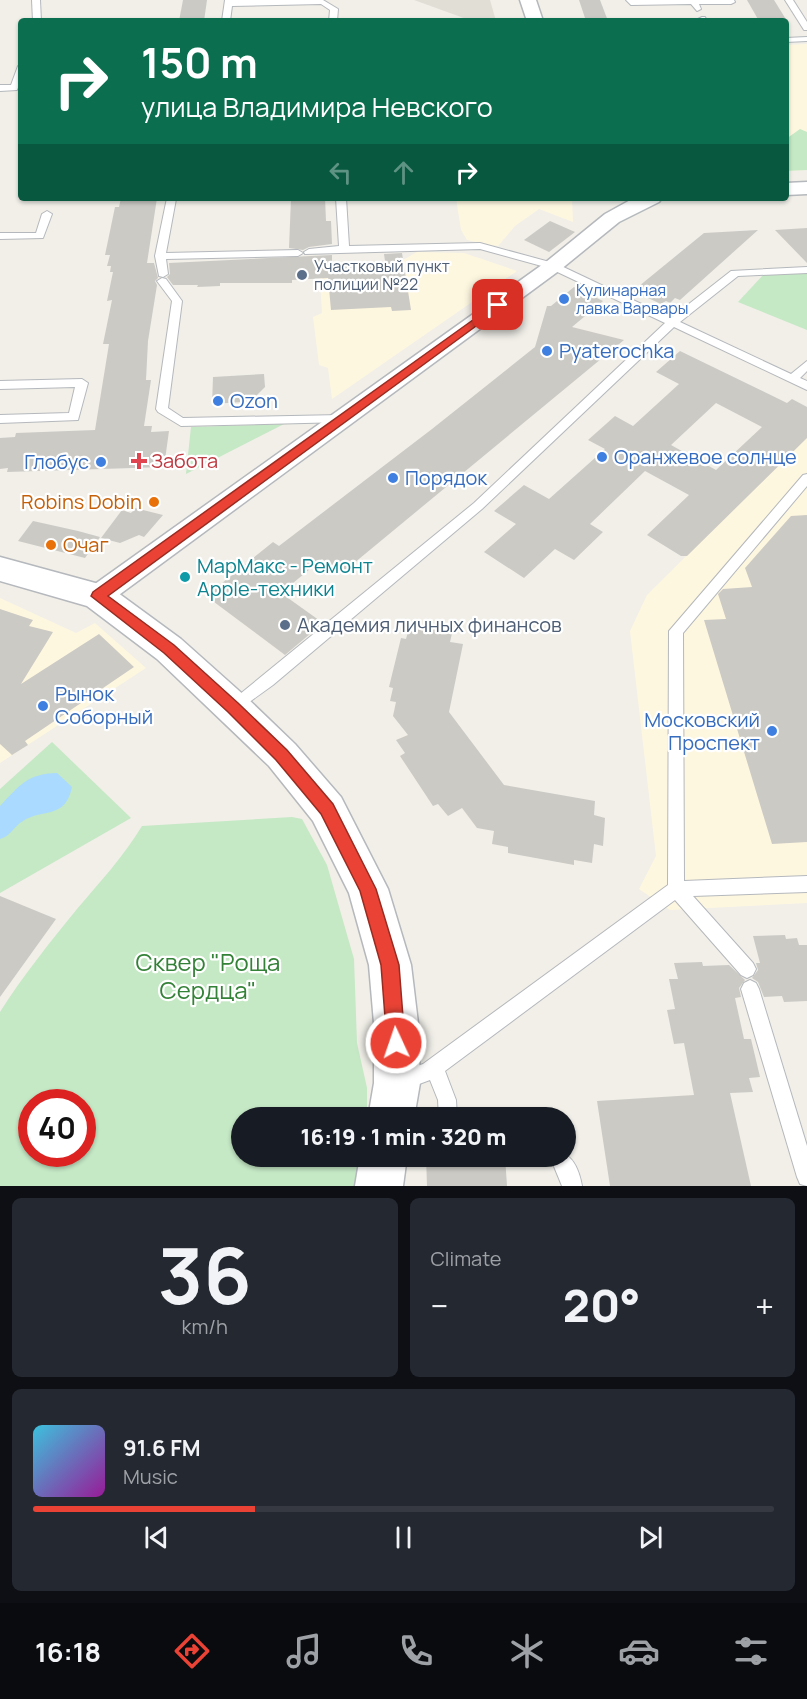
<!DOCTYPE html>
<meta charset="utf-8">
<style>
:root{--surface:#171b24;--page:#242831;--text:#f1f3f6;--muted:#9ea1a6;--line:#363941;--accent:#ea4335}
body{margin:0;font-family:Manrope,sans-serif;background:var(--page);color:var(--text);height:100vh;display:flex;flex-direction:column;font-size:22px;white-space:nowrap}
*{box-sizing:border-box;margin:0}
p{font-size:20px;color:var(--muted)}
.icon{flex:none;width:33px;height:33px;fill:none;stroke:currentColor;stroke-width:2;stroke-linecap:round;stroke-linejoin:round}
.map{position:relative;height:1186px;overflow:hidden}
.sheet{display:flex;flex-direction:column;gap:12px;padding:12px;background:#0d0f14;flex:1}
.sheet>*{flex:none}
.banner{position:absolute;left:18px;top:18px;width:771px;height:183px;border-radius:6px;box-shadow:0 2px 4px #0004;background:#0b6e4f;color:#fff;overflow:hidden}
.speed{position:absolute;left:18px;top:1089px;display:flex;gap:12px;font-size:30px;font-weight:700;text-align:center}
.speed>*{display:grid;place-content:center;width:78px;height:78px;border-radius:50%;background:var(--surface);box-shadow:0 2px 4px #0004;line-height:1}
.speed .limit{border:9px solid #d22;background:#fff;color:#111}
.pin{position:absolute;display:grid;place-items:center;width:51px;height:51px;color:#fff;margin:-26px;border-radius:12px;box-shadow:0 3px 9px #0006}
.me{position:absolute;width:66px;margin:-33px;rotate:357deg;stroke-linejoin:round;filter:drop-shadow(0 0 4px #0008)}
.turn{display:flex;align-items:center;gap:21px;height:126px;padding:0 24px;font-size:27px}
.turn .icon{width:78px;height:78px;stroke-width:2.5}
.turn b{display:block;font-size:42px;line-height:51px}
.lanes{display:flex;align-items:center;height:57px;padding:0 24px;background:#0003;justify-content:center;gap:30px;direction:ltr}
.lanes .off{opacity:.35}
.big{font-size:45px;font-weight:800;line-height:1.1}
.sheet .card{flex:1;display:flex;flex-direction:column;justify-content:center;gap:9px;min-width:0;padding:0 21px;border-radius:9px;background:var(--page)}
.sheet .dial{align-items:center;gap:0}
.dial b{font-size:78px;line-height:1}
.song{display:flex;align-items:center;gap:18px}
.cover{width:72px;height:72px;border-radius:9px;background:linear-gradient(135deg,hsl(190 70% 55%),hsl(300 70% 35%))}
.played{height:6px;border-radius:3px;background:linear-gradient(90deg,var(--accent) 30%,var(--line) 30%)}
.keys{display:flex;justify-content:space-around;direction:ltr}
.heat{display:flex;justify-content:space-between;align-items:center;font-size:33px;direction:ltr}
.sheet .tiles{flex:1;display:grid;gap:12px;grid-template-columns:1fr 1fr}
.card:last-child{grid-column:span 2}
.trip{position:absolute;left:231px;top:1107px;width:345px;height:60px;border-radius:30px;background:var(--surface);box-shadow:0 2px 4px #0004;font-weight:800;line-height:60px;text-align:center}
.dock{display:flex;height:96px;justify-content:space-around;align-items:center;background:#090b0e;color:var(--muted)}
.dock .icon{width:42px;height:42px}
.dock .current{color:var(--accent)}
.dock b{font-size:27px;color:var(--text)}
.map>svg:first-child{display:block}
.commercial{fill:#fef7e0}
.education{fill:#e1ded6}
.green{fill:#c5e8c5;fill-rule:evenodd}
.water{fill:#aadaff}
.building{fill:#cccac5;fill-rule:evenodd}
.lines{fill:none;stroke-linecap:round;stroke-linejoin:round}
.service-casing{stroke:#b5b8bc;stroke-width:2}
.minor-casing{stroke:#b5b8bc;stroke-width:3}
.tertiary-casing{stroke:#b5b8bc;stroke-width:3}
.service{fill:#fff;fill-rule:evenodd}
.minor{fill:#fff;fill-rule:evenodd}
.tertiary{fill:#fff;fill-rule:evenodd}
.route{fill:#ea4335;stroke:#982c22;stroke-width:1.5}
.service-dot{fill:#5c6f8a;stroke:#fff;stroke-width:2}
.shop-dot{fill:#3f7fe0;stroke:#fff;stroke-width:2}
.health-dot{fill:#e0444e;stroke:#fff;stroke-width:2}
.food-dot{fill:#e8710a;stroke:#fff;stroke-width:2}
.culture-dot{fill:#0f9aa8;stroke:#fff;stroke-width:2}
.labels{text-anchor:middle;stroke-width:4.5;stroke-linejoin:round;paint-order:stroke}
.far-service-label{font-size:16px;fill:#4e5e75;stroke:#fff;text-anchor:start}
.far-shop-label{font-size:16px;fill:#366cbe;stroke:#fff;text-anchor:start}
.shop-label{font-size:20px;fill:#366cbe;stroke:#fff;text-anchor:start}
.health-label{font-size:20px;fill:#be3a42;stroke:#fff;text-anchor:start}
.food-label{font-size:20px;fill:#c56008;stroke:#fff;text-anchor:end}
.culture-label{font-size:20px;fill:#0d838f;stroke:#fff;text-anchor:start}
.service-label{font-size:20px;fill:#4e5e75;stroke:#fff;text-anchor:start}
.near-park-label{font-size:24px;fill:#348238;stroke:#fff}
</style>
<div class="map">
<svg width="807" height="1186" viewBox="0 0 807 1186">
<rect width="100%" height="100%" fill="#f1efe8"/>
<g class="commercial">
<polygon points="807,44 807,170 786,171 786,45"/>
<polygon points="456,198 572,198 573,222 539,209 515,226 498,246 489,245 467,240 461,230"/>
<polygon points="417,252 464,253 517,271 332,399 328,368 319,365 313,317 322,313 319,264 403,260"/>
<polygon points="807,436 807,903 670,910 639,889 656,856 630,631 647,595"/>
<polygon points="0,598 76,633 95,623 146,668 0,763"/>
</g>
<polygon class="education" points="414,0 490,0 496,21 472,21"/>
<g class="green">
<polygon points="800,129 807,132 807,170 786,171 786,139"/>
<polygon points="764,274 807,274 807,330 738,302"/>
<polygon points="284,424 186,474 191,427"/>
<polygon points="52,742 131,818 0,893 0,789"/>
<path d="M292 817 302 819 327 865 354 959 357 1043 367 1088V1117L242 1118V1156L362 1157 357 1186H0V1012C23 976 50 942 77 909 100 882 124 856 142 826ZM32 1102H82V1154H32Z"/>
</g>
<path class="water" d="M57 773 72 787C65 820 43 808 23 821 14 826 11 836 0 839V806C20 785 27 774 57 773Z"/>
<g class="building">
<polygon points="183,0 207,0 204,21 179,21"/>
<polygon points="579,0 600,0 608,21 586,21"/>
<polygon points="747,0 774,0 787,21 759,21"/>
<polygon points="121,198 157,198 147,263 154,263 158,278 155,281 157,285 148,341 146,380 151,380 144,426 152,426 151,432 169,431 164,467 7,472 8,468 0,469 0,438 15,437 16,433 95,430 109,344 103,344 112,300 107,301 113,272 110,272 111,266 107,266 110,255 105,255 115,207 119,207"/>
<polygon points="291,198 325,198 326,221 331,221 332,244 309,247 303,250 289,248"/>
<polygon points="550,221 575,232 549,252 524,240"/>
<polygon points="807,228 807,263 775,230"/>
<polygon points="758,230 680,300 675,298 670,303 666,301 661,304 633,291 704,233"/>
<polygon points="402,253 411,310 392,311 391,307 331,310 328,278 292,280 292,283 220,283 220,286 197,287 198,285 173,285 167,277 170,274 169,263 332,255 332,264 385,261 384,254"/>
<polygon points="574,287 603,301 572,327 624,340 342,573 322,559 281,593 323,623 285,655 206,596 273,542 279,546 432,429 535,347 547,306 551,306"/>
<path d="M680 351 787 403 792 399 807 407V438L687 556H681L647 535 689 495 645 471 590 524 603 532 574 560 555 549 524 578 484 552 516 524 494 511 524 485 549 499 605 449 588 440 615 416 633 426 679 384 656 372ZM716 403 762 427 716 470 671 445Z"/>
<polygon points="264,374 265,387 256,396 243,402 212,404 213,377"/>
<polygon points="135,508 163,515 144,537 139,535 120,543 101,538 122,510 131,513"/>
<polygon points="807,515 807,842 772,844 704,620 726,619 718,594 723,589 752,587 745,568 791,516"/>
<polygon points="33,521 78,531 100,537 85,558 18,541"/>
<polygon points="0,609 33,620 29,626 53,632 21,684 99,634 134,667 25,741 28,745 12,755 0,744"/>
<polygon points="427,625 453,629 450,642 463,644 449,712 504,785 595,801 594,815 605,818 603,846 594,844 592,863 574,860 574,865 508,853 508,847 492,844 494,831 477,828 462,808 448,816 438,804 433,806 400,756 405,753 396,740 408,735 393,716 396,702 390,701 393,688 389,687 401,638 406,639 409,628 426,631"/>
<polygon points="0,896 56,919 0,997"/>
<polygon points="785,935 786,939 797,938 799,945 807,945 807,1001 784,1002 782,996 764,997 758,982 752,978 758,970 756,963 760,963 753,936"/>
<polygon points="702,962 703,966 729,965 745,980 739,988 741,997 735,998 744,1039 751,1039 760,1077 749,1078 753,1092 730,1093 751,1186 610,1186 597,1101 694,1095 684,1043 674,1044 667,1010 675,1009 669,979 678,979 674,963"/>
<polygon points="426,1156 505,1156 507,1186 427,1186"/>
</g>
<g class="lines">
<defs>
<g id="service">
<polygon points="32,0 40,0 41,21 33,21"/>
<polygon points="225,0 323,0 338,9 337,21 329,21 330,10 321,4 232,6 230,21 222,21"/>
<polygon points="626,0 734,0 735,2 731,4 699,4 701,9 697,11 691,4 631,5"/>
<polygon points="785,0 793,0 807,22 807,30 804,30"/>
<polygon points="702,17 705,17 707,21 699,21 698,19"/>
<polygon points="807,37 807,41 786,42 786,38"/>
<polygon points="18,66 21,66 21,80 17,90 0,91 0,85 11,85"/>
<polygon points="167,198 176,199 166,253 298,250 303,253 298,256 166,259 168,274 163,277 159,276 155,256"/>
<polygon points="336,198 346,198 349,246 480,243 557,264 671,318 731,271 807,267 807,273 738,276 680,322 791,374 807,361 807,371 800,378 807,381 807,390 674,327 482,509 273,685 234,713 229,711 227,707 229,703 474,503 665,323 549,268 480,249 305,254 304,252 309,249 339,246"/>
<polygon points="47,211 52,214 43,238 0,239 0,233 36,233 42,214"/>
<polygon points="162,278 166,279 182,301 168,408 183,418 341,415 345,416 347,419 345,422 181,426 158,412 156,409 172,301 157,281"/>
<polygon points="82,379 88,383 78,420 0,423 0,415 69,413 75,387 0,389 0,381"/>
<polygon points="807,474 807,486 683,633 684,881 807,876 807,892 693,896 753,963 756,969 753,975 747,978 741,975 675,900 445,1071 456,1100 457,1118 439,1118 438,1100 430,1080 403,1090 396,1088 394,1081 396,1074 423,1064 668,885 669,631 803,475"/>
<polygon points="750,980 756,983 759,989 807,1146 807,1186 800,1184 797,1177 741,989 744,983"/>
<path d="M566 1155C576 1161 580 1175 582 1186H562L553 1164 556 1157Z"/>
</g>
<g id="minor">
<polygon points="520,0 536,0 543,21 527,21"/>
<polygon points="807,182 807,194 786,195 786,183"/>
<polygon points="634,198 662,198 659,202 619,222 560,270 108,603 98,607 88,603 84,596 88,589 546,262 605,214"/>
</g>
<g id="tertiary">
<polygon points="0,557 110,587 181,639 246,697 295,744 341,797 388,889 411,965 418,1023 420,1083 414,1118 368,1118 374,1083 374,1023 369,965 349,893 313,821 269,766 157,659 87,606 0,581"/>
<polygon points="360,1156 407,1156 403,1186 355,1186"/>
</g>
</defs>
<use href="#service" class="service-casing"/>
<use href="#minor" class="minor-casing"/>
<use href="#tertiary" class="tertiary-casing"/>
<use href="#service" class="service"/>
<use href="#minor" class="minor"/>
<use href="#tertiary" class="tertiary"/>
</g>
<polygon class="route" points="498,302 504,305 502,307 108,596 174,645 238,703 287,750 333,804 376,889 399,965 405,1043 403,1050 396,1052 390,1050 387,1043 381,965 360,891 321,814 276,760 228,712 164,653 91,596 93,592"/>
<g class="service-dot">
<circle cx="302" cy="275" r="6"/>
<circle cx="285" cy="625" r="6"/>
</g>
<g class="shop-dot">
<circle cx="564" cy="299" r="6"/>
<circle cx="547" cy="351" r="6"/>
<circle cx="218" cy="401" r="6"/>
<circle cx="602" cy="457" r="6"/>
<circle cx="101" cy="462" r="6"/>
<circle cx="393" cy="478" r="6"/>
<circle cx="43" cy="706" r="6"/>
<circle cx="772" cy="731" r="6"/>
</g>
<path class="health-dot" d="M136 452h6v6h6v6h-6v6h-6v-6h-6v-6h6z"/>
<g class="food-dot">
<circle cx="154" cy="502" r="6"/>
<circle cx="51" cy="545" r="6"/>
</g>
<circle class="culture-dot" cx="185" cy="577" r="6"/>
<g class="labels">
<g class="far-service-label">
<text x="314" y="272">Участковый пункт<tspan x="314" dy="18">полиции №22</tspan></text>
</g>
<g class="far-shop-label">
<text x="576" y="296">Кулинарная<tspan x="576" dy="18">лавка Варвары</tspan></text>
</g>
<g class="shop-label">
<text x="559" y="358">Pyaterochka</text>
<text x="230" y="408">Ozon</text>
<text x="614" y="464">Оранжевое солнце</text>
<text x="89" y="469" text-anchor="end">Глобус</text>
<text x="405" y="485">Порядок</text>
<text x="55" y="701">Рынок<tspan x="55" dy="23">Соборный</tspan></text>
<text x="760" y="727" text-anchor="end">Московский<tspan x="760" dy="23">Проспект</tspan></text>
</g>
<g class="health-label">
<text x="151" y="468">Забота</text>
</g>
<g class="food-label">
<text x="142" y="509">Robins Dobin</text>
<text x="63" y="552" text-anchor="start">Очаг</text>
</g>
<g class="culture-label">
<text x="197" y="573">МарМакс - Ремонт<tspan x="197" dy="23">Apple-техники</tspan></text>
</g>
<g class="service-label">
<text x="297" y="632">Академия личных финансов</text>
</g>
<g class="near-park-label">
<text x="208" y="971">Сквер "Роща<tspan x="208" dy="28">Сердца"</tspan></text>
</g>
</g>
</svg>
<div class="speed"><div class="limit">40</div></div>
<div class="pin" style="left:498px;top:305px;background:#d93025"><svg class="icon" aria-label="arrive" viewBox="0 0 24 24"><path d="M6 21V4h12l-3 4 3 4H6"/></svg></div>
<svg class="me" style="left:396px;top:1043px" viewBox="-20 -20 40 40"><circle r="17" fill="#ea4335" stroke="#fff" stroke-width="3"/><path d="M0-11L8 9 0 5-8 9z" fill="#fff"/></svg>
<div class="trip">16:19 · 1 min · 320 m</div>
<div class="banner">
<div class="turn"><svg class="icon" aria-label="right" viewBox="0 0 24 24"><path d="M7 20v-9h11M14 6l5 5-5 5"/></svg><div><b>150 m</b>улица Владимира Невского</div></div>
<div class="lanes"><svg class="icon off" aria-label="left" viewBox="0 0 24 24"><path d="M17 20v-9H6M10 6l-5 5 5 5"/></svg><svg class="icon off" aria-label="ahead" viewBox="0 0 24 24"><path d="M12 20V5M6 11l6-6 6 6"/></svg><svg class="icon" aria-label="right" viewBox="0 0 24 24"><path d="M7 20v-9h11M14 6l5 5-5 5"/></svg></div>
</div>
</div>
<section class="sheet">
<div class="tiles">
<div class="card dial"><b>36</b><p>km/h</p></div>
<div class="card"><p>Climate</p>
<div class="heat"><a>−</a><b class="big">20°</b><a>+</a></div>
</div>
<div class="card">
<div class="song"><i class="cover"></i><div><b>91.6 FM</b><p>Music</p></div></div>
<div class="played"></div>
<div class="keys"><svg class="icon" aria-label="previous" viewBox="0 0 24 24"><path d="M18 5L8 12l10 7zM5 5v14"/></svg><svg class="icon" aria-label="pause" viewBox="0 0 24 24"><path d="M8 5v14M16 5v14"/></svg><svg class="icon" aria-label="next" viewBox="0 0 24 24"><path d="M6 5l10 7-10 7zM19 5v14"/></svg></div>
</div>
</div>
</section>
<nav class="dock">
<b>16:18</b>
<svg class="icon current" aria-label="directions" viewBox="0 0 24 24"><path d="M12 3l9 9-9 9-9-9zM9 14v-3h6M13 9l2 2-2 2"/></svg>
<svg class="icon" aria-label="music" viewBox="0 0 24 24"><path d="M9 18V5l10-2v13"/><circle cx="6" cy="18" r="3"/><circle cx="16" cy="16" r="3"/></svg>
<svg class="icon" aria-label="phone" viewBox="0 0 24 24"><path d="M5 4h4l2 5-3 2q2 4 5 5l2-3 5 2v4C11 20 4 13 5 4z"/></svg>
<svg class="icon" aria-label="climate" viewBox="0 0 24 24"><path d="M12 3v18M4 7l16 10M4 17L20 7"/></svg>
<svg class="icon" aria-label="car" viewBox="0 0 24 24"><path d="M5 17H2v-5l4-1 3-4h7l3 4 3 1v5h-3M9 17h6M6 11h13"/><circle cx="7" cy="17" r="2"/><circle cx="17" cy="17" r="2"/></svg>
<svg class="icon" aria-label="filters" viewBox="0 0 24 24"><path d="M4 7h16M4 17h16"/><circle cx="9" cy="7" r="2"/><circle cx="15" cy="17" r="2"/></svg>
</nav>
